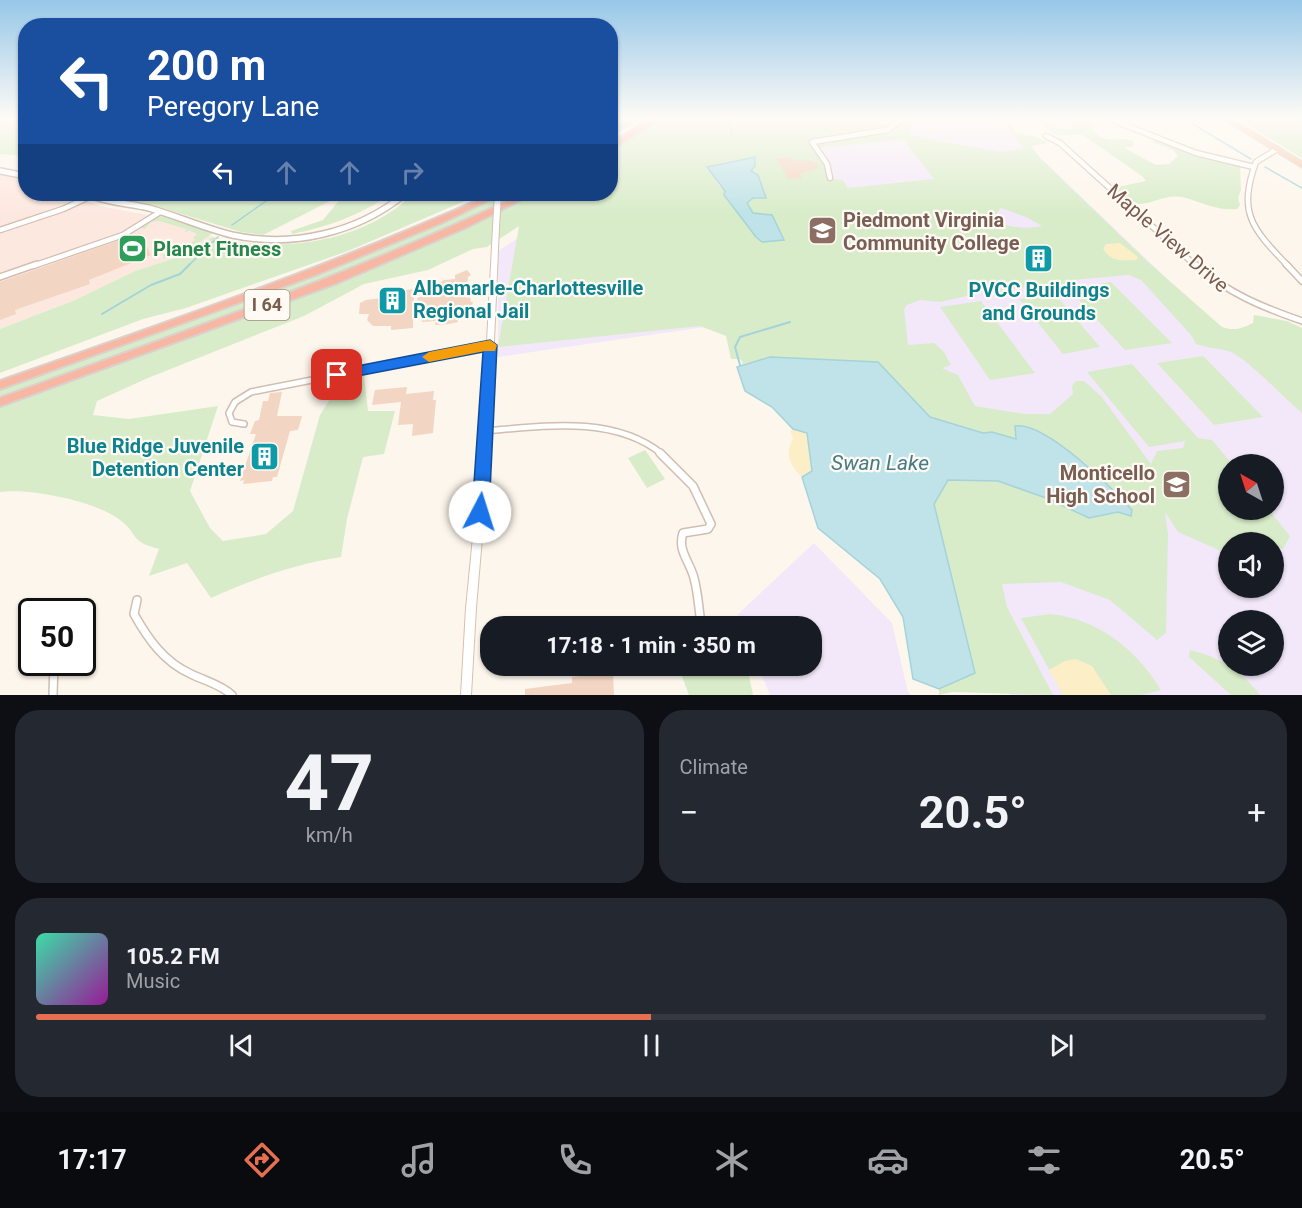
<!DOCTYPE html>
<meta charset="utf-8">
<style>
:root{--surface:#171b24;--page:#242831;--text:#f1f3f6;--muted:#9ea1a6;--line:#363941;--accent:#e76f51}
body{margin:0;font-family:Roboto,sans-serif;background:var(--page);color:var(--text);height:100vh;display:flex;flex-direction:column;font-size:22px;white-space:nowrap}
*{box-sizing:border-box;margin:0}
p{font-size:20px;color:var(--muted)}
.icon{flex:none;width:33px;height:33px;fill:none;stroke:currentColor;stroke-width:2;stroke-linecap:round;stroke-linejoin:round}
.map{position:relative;height:695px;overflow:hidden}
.drawer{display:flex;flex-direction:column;gap:15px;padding:15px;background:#0d0f14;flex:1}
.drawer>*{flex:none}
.top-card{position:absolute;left:18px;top:18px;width:600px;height:183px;border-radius:24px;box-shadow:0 2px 4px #0004;background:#1a4fa0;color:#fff;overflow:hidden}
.needle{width:39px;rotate:321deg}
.controls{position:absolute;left:1218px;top:454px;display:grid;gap:12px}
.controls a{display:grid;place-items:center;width:66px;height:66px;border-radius:50%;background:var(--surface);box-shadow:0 2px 4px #0004;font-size:30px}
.speed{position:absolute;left:18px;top:598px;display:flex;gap:12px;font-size:30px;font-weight:700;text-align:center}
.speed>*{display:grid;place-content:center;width:78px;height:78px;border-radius:50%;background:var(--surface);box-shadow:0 2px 4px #0004;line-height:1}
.speed .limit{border:3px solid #111;border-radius:9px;background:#fff;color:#111}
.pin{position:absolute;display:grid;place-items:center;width:51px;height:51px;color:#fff;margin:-26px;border-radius:12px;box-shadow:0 3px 9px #0006}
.me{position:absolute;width:66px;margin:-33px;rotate:5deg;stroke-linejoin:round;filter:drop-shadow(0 0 4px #0008)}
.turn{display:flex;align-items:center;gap:21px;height:126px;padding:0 30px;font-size:27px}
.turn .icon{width:78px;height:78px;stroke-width:2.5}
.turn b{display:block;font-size:42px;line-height:51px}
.lanes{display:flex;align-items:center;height:57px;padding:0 30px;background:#0003;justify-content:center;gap:30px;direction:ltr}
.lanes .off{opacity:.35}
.big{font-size:45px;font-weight:700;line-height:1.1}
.drawer .widget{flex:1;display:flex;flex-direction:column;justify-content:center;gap:9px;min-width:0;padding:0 21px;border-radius:24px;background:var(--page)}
.drawer .dial{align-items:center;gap:0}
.dial b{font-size:78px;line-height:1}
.song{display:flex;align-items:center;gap:18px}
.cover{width:72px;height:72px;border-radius:9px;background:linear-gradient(135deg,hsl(160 70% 55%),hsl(300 70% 35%))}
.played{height:6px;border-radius:3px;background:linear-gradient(90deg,var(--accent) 50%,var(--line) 50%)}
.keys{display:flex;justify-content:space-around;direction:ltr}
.heat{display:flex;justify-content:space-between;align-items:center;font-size:33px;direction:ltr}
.drawer .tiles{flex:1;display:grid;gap:15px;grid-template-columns:1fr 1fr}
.widget:last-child{grid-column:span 2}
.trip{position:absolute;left:480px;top:616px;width:342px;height:60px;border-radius:24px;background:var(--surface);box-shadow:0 2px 4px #0004;font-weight:700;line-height:60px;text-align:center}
.tab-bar{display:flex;height:96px;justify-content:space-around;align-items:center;background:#090b0e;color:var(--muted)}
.tab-bar .icon{width:42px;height:42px}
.tab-bar .active{color:var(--accent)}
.tab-bar b{font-size:27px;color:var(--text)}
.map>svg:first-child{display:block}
.commercial{fill:#fde8e0}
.education{fill:#f3e8fa;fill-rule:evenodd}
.green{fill:#d8ecc9;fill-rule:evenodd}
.sand{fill:#fcefc7}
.water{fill:#bfe3e8;stroke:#a5d3da;stroke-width:1.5}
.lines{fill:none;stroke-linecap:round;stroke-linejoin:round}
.stream-far1{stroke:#a5d3da;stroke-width:1.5}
.stream{stroke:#a5d3da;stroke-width:2}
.building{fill:#f3d5c3}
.minor-far2-casing{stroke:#d1beb0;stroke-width:7}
.minor-far1-casing{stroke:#d1beb0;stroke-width:8}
.minor-casing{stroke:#d1beb0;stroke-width:10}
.tertiary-casing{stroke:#d1beb0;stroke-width:8}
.secondary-casing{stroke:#d6c0b0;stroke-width:2}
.trunk-casing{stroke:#dad1cd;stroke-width:3}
.motorway-casing{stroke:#dad1cd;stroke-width:4}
.minor-far2{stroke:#fff;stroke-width:4.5}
.minor-far1{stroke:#fff;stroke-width:5}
.minor{stroke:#fff;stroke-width:7}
.tertiary{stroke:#fff;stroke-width:5}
.secondary{fill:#fff;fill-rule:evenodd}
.trunk{fill:#f9c8a4;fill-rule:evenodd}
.motorway{fill:#f7b7a3;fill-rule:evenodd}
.secondary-bridge-casing{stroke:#d6c0b0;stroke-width:8;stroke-linecap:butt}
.secondary-bridge{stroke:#fff;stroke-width:6}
.route{fill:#1a73e8;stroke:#114b97;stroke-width:1.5}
.slow{fill:#f59e0b}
.labels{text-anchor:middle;stroke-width:4.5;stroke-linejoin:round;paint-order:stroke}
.shield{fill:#fffaf3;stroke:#a28b7f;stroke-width:1.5}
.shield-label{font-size:18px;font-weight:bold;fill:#7a5c4d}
.education-label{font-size:20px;font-weight:bold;fill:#785e54;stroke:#fffaf3;text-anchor:start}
.street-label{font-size:20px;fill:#7a5c4d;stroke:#fffaf3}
.leisure-label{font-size:20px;font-weight:bold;fill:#27864d;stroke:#fffaf3;text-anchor:start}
.culture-label{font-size:20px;font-weight:bold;fill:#0d838f;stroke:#fffaf3;text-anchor:start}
.water-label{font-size:21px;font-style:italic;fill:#437c86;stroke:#fffaf3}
</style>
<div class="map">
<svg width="1302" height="695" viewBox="0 0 1302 695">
<rect width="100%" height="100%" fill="#fdf6ec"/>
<polygon class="commercial" points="0,175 25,180 26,194 72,194 100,206 163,218 213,237 178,257 135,271 75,300 0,329"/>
<g class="education">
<path d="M732 118H999L1302 408V695H1010L926 409 851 306 498 357V251L518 238 610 194ZM1228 465H1274V510H1228ZM1228 543H1274V588H1228ZM1228 621H1274V666H1228Z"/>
<polygon points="814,543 892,623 908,692 911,695 770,695 758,666 812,666 812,627 743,627 738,614"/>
</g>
<g class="green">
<polygon points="0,118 25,118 25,156 0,154"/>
<path d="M657 118H915L918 121 913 122 909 133 921 138 1000 152 1025 149 1000 118H1003L1016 133 1033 136 1049 143 1031 146 1041 159 1148 262 1222 327C1234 331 1241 329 1253 323L1254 315 1287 321 1302 328V413C1284 399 1247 357 1228 351 1218 348 1207 348 1196 344L1191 335 1141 280 1129 275 1072 280 1059 288 1054 285 1017 288 1006 292H984L940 302 920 300 907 305 904 309 908 345 934 343 944 352 951 365 942 368 958 375 975 406 1025 414H1050L1073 394 1072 386 1076 381H1084L1101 396 1151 464 1157 451 1183 448 1185 441 1149 447 1087 372 1132 364 1198 438 1212 440 1233 465H1228V510H1269L1290 536 1283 549 1274 547V543H1228V553L1221 551 1178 532 1165 512 1168 534 1166 633 1157 640 1110 600 1061 582 1002 584 1007 607 1053 695 952 692 939 695V689L975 672 934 504 948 480 998 481 1046 498 1089 518 1132 510 1084 462 1041 432 1017 434V440L992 432 984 433 930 417 918 407 770 357 740 365 743 363 740 359H731L726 336 700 326 498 347 519 226 487 247 473 249 428 270 364 284 304 316 148 378 97 401 93 415 129 419 218 406 190 491 210 528 223 541 266 534 293 511 320 415 343 378 364 376 368 411H395L384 454 363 457 347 519 341 557C295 564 253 579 211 598L187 563 149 576 159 549C128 541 140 535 120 520 96 501 29 488 0 492V402L271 304 528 194H610L611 148ZM903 139 934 179 848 188 843 180 829 179 817 148ZM754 157 755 166 751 171 758 175 765 197 753 198 747 203 753 213 765 215 783 240 752 232 724 195 725 191 718 185 711 169 723 162ZM1001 208 1026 217 1042 226C1027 229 1004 229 994 217Z"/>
<path d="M1032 118H1049L1048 122 1059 129 1071 130 1077 118H1093L1092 130C1109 147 1115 135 1133 141L1134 146 1124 148 1156 165 1169 164 1178 156 1173 150 1152 142 1156 140 1240 166 1241 190 1238 198 1240 205 1237 209C1214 211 1201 201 1181 197 1155 193 1143 218 1114 192L1122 186 1146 181 1142 176 1083 135H1056Z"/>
<polygon points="1238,118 1302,118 1302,158 1293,153"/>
<path d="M99 194 234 196 391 194C358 216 330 226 292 234L291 231 323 220 342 197 336 198 263 235 241 232 146 203 110 199Z"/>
<path d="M413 194H481L348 251 186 308 143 319 0 373V329L75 300 135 271 178 257 213 237C279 254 363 243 413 194Z"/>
<path d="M503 194H521C352 274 176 335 0 398V387L242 300Z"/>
<polygon points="160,212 218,230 181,254 164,259 162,255 179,250 179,248 184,248 195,240 193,238 197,234 189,230 185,233 186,229 159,221 151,222 145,229 137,227"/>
<polygon points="1111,282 1172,343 1125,350 1068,288"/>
<polygon points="1055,294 1100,347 1063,354 1019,299"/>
<polygon points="981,301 1035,373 990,380 940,307"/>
<polygon points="1203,356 1263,417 1214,425 1157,363"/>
<polygon points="645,450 665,479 647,488 628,458"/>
<path d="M1050 614C1098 619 1136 649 1161 690L1141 695H1063L1021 618Z"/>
<path d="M1190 650C1220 657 1241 671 1260 695H1231L1189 657Z"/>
<polygon points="678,666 747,666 753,695 689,695"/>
</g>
<g class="sand">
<path d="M1120 243 1138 257 1136 260C1123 261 1110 262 1103 248L1106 244Z"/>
<path d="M793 429 807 433 812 471 802 477C789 465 785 454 793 438L790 431Z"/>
<polygon points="1076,659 1092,666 1111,695 1063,695 1049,670 1065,661"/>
</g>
<g class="water">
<polygon points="755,157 755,166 751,171 758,175 766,198 753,198 747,203 753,213 772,215 784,240 762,242 756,237 724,195 725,191 707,167"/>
<path d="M770 357 878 362 930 417 983 433 992 432 1016 439 1015 426C1045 421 1112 488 1132 510L1131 516 1118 512 1089 518 1046 498 998 481 948 480 934 504 975 673 939 689 913 679 903 617 880 579 818 528 802 477 812 471 807 433 793 429 772 407 745 391 737 367Z"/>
</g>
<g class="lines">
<g class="stream-far1">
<polyline points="728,118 732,134"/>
<polyline points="1193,118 1196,120 1191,123 1251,159"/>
<polyline points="1265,167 1302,188"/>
<polyline points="232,225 276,194"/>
<polyline points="188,266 218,237"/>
</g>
<g class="stream">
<polyline points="102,314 151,285 180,274 190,264"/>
<polyline points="740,365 735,347 740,337 790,322"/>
</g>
</g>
<g class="building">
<polygon points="790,157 792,160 812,161 818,164 818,169 800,174 802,178 788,179 776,158"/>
<polygon points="140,233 151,255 89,280 90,284 15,310 16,314 0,320 0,282"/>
<polygon points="1042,252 1052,264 1036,266 1026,253"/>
<polygon points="467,270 471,275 468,277 466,298 470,297 471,302 473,302 470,313 458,315 458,322 449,324 435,325 436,321 422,322 417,298 427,295 428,289 444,280 455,279 455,275"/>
<polygon points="414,289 413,328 391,330 391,326 373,326 367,320 369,314 359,314 360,303 366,300 381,298 381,294 391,292"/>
<polygon points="407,387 406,394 434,391 433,400 436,400 433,433 412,436 413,424 398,425 401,402 372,405 375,390"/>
<polygon points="282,392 277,416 302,416 298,430 290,431 277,477 273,477 272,481 243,484 244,480 240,481 256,434 250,434 255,421 259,420 263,401 268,401 270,393"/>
<polygon points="613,672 614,695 525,695 525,689 572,683 572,677"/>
</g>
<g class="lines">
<defs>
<g id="minor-far2">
<polyline points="1107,118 1196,153 1254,167"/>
<polyline points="1046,136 1060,143 1196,266"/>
<path d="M1277 149 1256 162C1237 214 1253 229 1288 266"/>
<polyline points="830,178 827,164 812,142 887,130 904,118"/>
<polyline points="0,230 63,209 91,196"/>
<polyline points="33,266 123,235 160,212"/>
</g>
<g id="minor-far1">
<path d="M1195 264C1227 293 1262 307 1302 321"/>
<polyline points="1286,264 1302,281"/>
<polyline points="0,277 37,264"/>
<polyline points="244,424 232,422 229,413 235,402 251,392 490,345"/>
<path d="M486 431C543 426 614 415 662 454"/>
</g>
<g id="minor">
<path d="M660 453 693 486 711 524 708 529 683 533C677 550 690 562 694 578 698 593 699 609 701 625"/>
<path d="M137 600 134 614C148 639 164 662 191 674 205 681 220 684 232 695"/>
<polyline points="53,695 54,663"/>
</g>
<g id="tertiary">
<polyline points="0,171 26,176"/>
<path d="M87 194C107 203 128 203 149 208 177 216 204 228 232 235 293 248 357 233 405 194"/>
</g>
<polygon id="secondary" points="496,225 499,227 489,456 476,608 471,695 461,695 466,608 481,456 493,227"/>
<polygon id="trunk" points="1222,118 1230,118 1302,162 1302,167"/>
<g id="motorway">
<polygon points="630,118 639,118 610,135 610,130"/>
<polygon points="652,118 661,118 610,150 610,144"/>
<path d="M492 194H502L441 223 318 274 0 389V381C166 323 332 266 492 194Z"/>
<path d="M522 194H532L467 227 337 283 0 406V398C176 334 353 275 522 194Z"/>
</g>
</defs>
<use href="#minor-far2" class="minor-far2-casing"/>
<use href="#minor-far1" class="minor-far1-casing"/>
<use href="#minor" class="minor-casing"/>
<use href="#tertiary" class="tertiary-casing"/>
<use href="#secondary" class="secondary-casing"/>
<use href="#trunk" class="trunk-casing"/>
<use href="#motorway" class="motorway-casing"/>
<use href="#minor-far2" class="minor-far2"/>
<use href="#minor-far1" class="minor-far1"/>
<use href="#minor" class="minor"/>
<use href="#tertiary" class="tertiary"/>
<use href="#secondary" class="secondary"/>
<use href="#trunk" class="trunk"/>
<use href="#motorway" class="motorway"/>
<defs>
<polyline id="secondary-bridge" points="496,227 498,194"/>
</defs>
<use href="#secondary-bridge" class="secondary-bridge-casing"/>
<use href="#secondary-bridge" class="secondary-bridge"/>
</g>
<linearGradient id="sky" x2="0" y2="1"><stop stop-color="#97c7e8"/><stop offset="0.55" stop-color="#fefbf6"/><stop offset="1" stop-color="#fefbf6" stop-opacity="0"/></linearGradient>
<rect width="1302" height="215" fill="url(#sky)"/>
<polygon class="route" points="490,340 497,345 489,512 486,517 480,520 475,517 472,512 483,352 337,380 330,375 337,370"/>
<polygon class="slow" points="490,340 497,345 495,351 485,351 429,362 422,357 429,352"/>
<defs>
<symbol id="university-square" viewBox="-11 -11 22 22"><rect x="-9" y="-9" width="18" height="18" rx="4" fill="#8d6e63" stroke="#fffaf3"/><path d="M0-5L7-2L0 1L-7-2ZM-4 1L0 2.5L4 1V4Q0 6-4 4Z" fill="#fff"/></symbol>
<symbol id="stadium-square" viewBox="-11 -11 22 22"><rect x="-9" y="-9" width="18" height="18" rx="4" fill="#2e9e5b" stroke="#fffaf3"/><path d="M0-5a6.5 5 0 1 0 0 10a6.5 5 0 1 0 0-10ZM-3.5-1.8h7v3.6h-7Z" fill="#fff"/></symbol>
<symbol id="building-square" viewBox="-11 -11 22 22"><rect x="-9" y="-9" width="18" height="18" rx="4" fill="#0f9aa8" stroke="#fffaf3"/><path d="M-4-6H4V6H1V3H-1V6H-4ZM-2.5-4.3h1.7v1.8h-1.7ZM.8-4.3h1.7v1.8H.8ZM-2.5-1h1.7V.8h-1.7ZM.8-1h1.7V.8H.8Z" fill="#fff"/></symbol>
<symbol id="school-square" viewBox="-11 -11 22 22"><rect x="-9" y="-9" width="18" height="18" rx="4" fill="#8d6e63" stroke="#fffaf3"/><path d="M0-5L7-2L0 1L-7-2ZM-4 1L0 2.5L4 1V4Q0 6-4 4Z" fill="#fff"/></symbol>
</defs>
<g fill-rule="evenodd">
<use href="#university-square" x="806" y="214" width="33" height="33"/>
<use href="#stadium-square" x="116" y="232" width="33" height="33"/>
<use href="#building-square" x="1022" y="242" width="33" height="33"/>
<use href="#building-square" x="376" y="284" width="33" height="33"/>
<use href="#building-square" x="248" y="440" width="33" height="33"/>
<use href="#school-square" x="1160" y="468" width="33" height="33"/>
</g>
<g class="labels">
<rect class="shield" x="244.5" y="290" width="45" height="30" rx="4.5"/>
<g class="shield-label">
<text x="267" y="311">I 64</text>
</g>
<g class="education-label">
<text x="843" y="227">Piedmont Virginia<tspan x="843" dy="23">Community College</tspan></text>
<text x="1155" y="480" text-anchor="end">Monticello<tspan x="1155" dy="23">High School</tspan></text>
</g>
<g class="street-label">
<text transform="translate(1168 238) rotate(41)" y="7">Maple View Drive</text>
</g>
<g class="leisure-label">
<text x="153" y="256">Planet Fitness</text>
</g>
<g class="culture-label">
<text x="413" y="295">Albemarle-Charlottesville<tspan x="413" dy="23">Regional Jail</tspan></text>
<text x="1039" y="297" text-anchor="middle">PVCC Buildings<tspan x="1039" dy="23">and Grounds</tspan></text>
<text x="244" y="453" text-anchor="end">Blue Ridge Juvenile<tspan x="244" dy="23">Detention Center</tspan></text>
</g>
<g class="water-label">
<text x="880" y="470">Swan Lake</text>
</g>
</g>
</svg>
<div class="controls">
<a><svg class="needle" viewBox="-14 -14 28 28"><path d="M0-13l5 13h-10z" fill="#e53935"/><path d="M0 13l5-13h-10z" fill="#9ea1a6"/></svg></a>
<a><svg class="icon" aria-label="sound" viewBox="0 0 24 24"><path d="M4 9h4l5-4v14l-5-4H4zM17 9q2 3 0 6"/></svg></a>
<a><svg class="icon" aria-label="layers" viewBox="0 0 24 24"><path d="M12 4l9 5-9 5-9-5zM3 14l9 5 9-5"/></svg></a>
</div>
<div class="speed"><div class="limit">50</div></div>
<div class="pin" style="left:337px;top:375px;background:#d93025"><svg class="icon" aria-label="arrive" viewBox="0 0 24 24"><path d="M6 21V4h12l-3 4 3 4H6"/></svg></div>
<svg class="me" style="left:480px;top:512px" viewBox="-20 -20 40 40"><circle r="19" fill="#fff"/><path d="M0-13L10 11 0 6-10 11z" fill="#1a73e8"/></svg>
<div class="trip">17:18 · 1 min · 350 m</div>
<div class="top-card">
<div class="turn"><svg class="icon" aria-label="left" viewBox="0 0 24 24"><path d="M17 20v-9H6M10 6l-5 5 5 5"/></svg><div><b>200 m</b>Peregory Lane</div></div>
<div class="lanes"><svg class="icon" aria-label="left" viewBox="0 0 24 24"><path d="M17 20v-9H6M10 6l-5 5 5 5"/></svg><svg class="icon off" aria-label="ahead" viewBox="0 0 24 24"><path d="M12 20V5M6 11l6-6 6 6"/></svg><svg class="icon off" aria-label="ahead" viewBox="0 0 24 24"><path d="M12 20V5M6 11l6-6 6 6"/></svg><svg class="icon off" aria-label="right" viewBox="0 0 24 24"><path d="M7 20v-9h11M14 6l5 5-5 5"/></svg></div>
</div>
</div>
<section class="drawer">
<div class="tiles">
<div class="widget dial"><b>47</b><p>km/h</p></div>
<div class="widget"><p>Climate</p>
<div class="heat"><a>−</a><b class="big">20.5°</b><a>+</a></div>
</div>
<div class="widget">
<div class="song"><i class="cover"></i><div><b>105.2 FM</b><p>Music</p></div></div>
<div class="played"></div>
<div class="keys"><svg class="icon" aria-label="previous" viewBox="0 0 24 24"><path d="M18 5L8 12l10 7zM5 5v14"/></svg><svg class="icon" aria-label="pause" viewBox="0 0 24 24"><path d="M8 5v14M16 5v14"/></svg><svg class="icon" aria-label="next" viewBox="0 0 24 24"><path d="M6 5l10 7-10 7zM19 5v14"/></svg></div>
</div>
</div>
</section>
<nav class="tab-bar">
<b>17:17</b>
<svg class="icon active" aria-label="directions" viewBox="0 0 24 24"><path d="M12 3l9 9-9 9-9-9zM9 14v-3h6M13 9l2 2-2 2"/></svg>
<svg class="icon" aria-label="music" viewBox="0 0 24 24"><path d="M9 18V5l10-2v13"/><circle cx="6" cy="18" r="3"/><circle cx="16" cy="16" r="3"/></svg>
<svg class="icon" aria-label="phone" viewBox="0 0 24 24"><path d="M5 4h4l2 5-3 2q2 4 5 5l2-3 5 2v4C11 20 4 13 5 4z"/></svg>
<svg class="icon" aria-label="climate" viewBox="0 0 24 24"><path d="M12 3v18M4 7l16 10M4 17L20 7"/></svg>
<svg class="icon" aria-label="car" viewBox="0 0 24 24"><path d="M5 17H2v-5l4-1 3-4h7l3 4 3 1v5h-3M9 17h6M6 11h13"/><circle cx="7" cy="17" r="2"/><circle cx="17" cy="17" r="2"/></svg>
<svg class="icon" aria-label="filters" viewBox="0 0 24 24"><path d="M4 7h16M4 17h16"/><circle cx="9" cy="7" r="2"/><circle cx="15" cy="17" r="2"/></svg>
<b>20.5°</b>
</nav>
